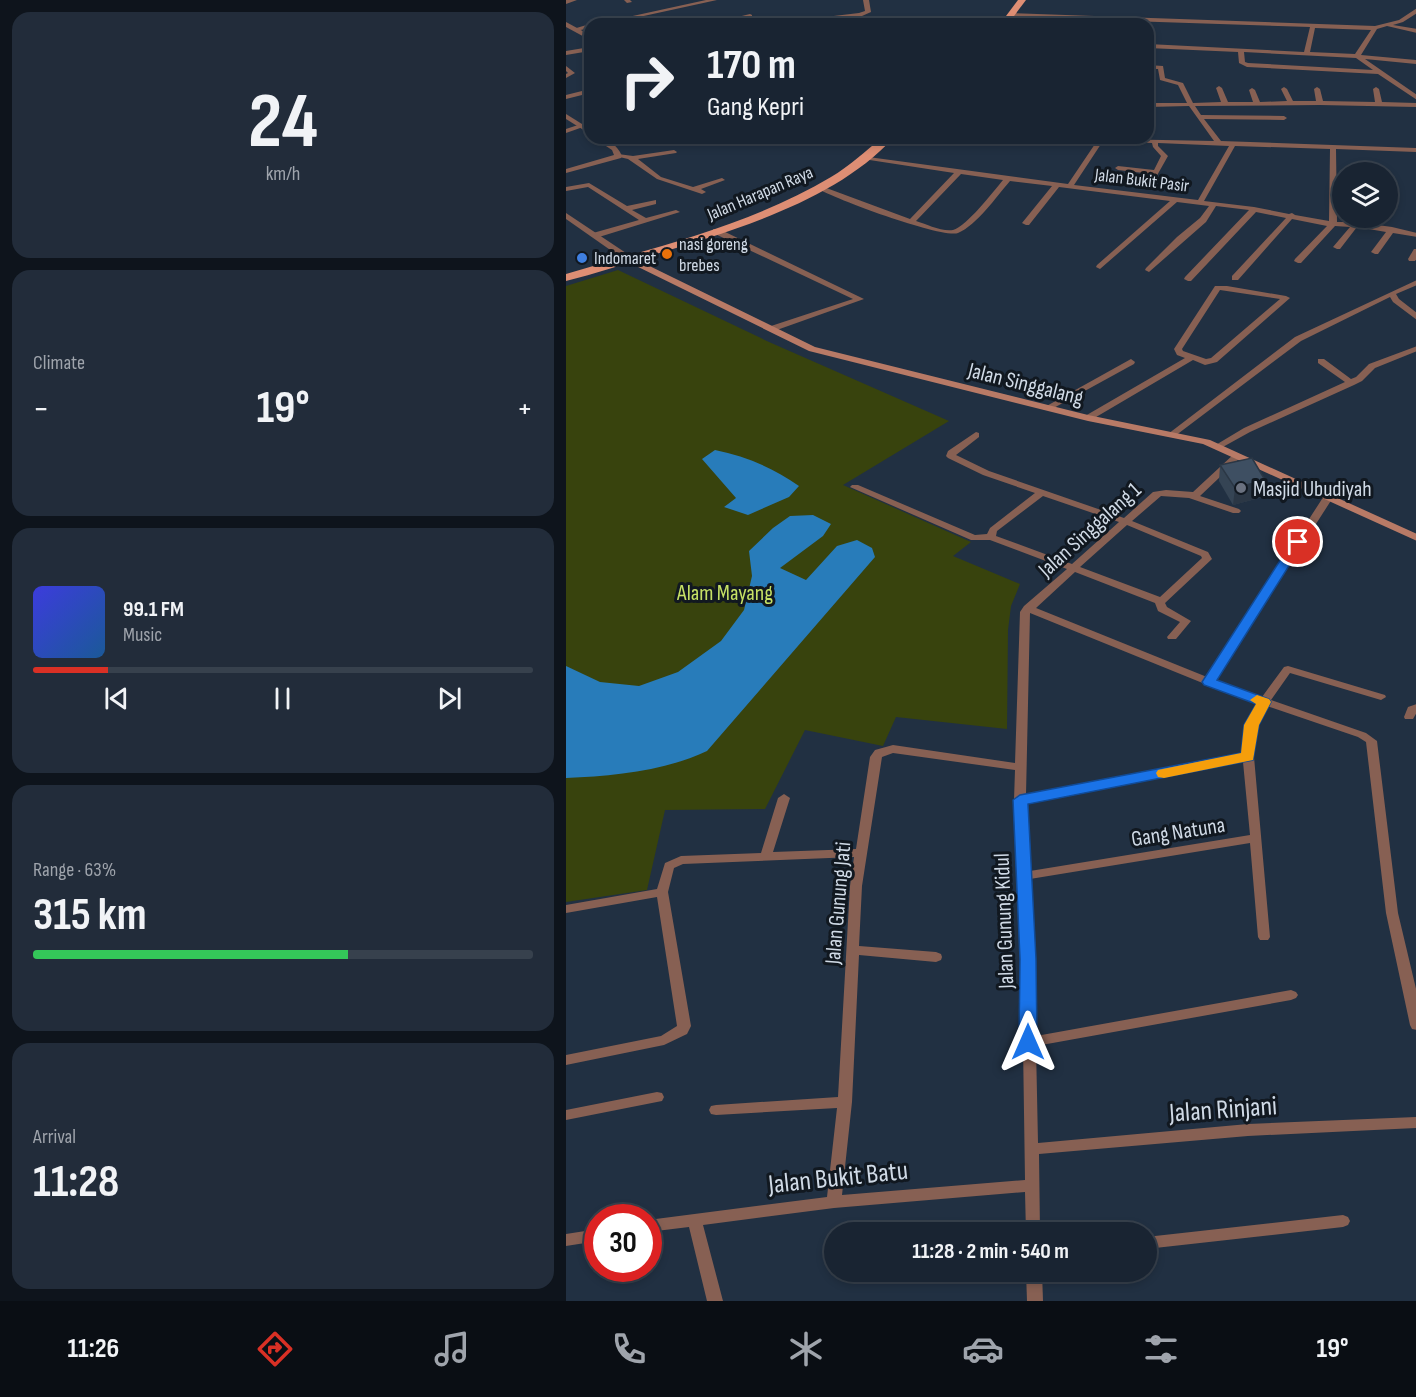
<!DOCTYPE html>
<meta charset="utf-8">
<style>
:root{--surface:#192432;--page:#222c3a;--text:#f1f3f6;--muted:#9fa4ac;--line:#37414d;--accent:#d93025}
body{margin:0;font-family:"Sofia Sans Condensed",sans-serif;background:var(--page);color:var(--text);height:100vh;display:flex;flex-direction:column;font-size:22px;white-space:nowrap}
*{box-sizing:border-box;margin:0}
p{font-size:20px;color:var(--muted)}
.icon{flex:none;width:33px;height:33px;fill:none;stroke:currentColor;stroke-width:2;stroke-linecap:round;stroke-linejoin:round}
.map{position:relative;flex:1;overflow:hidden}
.panel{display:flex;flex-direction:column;gap:12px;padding:12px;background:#0e141c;width:566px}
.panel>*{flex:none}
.banner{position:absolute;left:18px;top:18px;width:570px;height:126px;border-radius:18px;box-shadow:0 3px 9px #0003,0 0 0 2px var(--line);background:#192432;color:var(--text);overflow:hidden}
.fabs{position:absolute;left:766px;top:162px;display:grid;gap:12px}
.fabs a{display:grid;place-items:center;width:66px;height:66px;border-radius:50%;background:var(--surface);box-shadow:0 3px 9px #0003,0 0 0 2px var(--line);font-size:30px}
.speed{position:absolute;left:18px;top:1204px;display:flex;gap:12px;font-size:30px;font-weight:700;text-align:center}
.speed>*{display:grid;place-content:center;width:78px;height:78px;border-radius:50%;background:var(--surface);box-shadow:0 3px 9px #0003,0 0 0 2px var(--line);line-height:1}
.speed .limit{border:9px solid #d22;background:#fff;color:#111}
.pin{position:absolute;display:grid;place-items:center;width:51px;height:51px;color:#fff;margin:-26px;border:3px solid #fff;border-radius:50%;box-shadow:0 2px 6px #0007}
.me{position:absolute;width:66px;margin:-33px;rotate:0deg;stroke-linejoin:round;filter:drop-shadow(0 0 4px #0008)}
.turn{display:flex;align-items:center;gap:21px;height:126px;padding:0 24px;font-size:27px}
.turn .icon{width:78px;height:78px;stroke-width:2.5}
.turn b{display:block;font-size:42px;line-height:51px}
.big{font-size:45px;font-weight:700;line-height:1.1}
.panel .widget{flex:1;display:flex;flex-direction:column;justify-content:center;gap:9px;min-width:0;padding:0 21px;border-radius:18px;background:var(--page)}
.panel .dial{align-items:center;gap:0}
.dial b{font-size:78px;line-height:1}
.song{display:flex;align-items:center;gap:18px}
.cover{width:72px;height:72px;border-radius:9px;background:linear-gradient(135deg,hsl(240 70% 55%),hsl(210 70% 35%))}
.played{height:6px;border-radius:3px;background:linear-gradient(90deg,var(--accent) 15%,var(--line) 15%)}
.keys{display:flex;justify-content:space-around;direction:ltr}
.heat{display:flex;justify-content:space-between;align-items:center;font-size:33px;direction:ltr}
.charge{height:9px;border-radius:4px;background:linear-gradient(90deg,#34c759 63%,var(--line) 0)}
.trip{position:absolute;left:258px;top:1222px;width:333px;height:60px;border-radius:30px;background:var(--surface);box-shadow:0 3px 9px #0003,0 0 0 2px var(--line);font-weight:700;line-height:60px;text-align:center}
.tabs{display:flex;height:96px;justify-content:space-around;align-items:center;background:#0a0e14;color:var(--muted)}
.tabs .icon{width:42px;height:42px}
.tabs .selected{color:var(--accent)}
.tabs b{font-size:27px;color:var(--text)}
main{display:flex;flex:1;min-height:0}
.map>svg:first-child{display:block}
.green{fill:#38430d}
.water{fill:#287cba}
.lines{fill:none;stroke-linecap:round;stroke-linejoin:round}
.minor{fill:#876053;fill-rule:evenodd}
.tertiary{fill:#876053;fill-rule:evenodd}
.secondary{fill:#b87a66;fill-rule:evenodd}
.primary{fill:#de8e74;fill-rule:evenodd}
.wall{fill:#354454}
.shaded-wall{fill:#2b3745}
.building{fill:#3e4f62;stroke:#2b3745;stroke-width:1.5}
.route{fill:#1a73e8;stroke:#114b97;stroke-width:1.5}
.slow{fill:#f59e0b}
.food-dot{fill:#e8710a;stroke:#111820;stroke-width:2}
.shop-dot{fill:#3f7fe0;stroke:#111820;stroke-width:2}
.worship-dot{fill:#6b7280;stroke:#111820;stroke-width:2}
.labels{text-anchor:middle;stroke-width:6;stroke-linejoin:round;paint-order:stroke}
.far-street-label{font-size:18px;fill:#d0dae6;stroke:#111820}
.far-poi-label{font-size:18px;fill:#d0dae6;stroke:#111820;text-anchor:start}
.street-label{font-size:22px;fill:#d0dae6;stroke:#111820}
.poi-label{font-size:22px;fill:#d0dae6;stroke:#111820;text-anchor:start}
.park-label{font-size:22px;fill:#c6e165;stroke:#111820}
.near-street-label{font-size:27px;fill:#d0dae6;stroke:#111820}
</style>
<main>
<section class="panel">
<div class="widget dial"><b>24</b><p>km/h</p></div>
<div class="widget"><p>Climate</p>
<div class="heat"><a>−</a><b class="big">19°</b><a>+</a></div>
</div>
<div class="widget">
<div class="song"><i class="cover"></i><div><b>99.1 FM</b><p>Music</p></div></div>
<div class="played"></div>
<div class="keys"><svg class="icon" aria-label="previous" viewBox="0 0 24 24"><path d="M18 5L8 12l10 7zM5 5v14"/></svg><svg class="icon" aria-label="pause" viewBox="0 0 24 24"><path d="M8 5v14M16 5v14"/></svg><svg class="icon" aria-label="next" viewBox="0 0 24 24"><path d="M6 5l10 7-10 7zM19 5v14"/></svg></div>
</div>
<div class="widget"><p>Range · 63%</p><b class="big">315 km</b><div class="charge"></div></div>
<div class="widget"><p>Arrival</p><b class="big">11:28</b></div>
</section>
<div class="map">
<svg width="851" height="1301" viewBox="0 0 851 1301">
<rect width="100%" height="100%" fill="#213042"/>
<polygon class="green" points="52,270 203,342 383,421 277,485 405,542 387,556 454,584 445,606 442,630 441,729 330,717 317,746 239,730 199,809 99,810 81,890 0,902 0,286"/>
<g class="water">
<path d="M149 450C180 456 207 468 233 486L223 497 182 515 158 507 170 498 136 459Z"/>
<path d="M247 515 265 524 257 536 214 568 240 580 271 546 291 540 306 548 309 557 141 751C99 771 47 776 0 778V666L34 682 73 686 112 672 155 641 178 610 186 576 183 551 207 528 224 516Z"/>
</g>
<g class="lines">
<g class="minor">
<polygon points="0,0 11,0 0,4"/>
<polygon points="58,0 64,0 66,2 61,3"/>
<polygon points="140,0 151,0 41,24 30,24"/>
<polygon points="297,0 303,0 305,12 296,16 232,24 214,24 217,22 293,13 299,11"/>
<path d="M851 8V13L837 22 827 25 851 29V33L821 26 811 29 795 55 851 60V64L799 59 851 95V100L812 74 681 67 673 63 672 52 582 48V44L738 52 744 27 444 17 441 15 444 13 809 26 833 20ZM749 28 805 30 789 54 744 52ZM678 52 790 58 807 70 682 63 679 62Z"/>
<polygon points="184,14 186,15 186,17 154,24 143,24"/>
<polygon points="24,24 24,28 10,31 7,29"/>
<polygon points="24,47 24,51 0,55 0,51"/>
<path d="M582 65 597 66 599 78 617 83 627 103 655 102 650 88 653 86 656 88 662 102H687L683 90 686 88 689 90 694 102 721 101 715 89 718 87 721 89 727 101H750L748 89 751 87 754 89 757 101 809 102 807 89 810 87 813 89 816 102 851 103V107L754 105 629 106 635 115 718 116 721 118 718 120 638 119 655 141 851 148V152L770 149 771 222H790L826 227 851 233V237L827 233 812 254H809L805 252 820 232 791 227 774 249H771L767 247 784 227 769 226 735 263H732L728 261 729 259 761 226 726 219 672 280H666V276L720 218 690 212 625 281H622L618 279 619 277 683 210 650 206 640 222 583 272 579 270 580 268 611 237 634 218 643 206 611 202 534 269 530 267 531 265 604 201 493 187 463 225H460L456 223 486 186 444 181C430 197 411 225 392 233 377 239 265 198 249 187L255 186 344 219 388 173 297 159 294 157 295 156 502 184 531 141 496 140 493 138 648 141 623 106 582 107V103H621L612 85 594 80 592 69H582ZM537 141 586 143 587 147 595 156 588 170 552 166 549 168 552 170 586 174 583 179 586 181 589 179 602 156 592 146V143L663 146 632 200 508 185ZM669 146 764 149 763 221 729 215 726 213 723 214 688 207 638 201ZM395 174 437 180C427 192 401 226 387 230 376 232 360 224 350 221Z"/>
<polygon points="0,66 9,73 0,78 0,74 2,73 0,71"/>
<polygon points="15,124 17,125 17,127 0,133 0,129"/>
<polygon points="108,150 111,152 110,153 72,159 95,177 127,187 156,178 159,180 135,189 140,192 136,194 91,179 62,159 49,156 52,154 67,156"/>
<polygon points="23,183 61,206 90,200 90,204 66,210 80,218 110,210 114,212 33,237 27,237 27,233 73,220 22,187 0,191 0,187"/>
<polygon points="147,229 153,229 298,299 208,331 202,331 202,327 287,299 147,233"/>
<polygon points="848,249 851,249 851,258 849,261 843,261 842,259"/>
<polygon points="851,280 851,285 830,294 833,299 851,313 851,320 827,302 824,297 735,341 609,436 606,437 602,434 729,337"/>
<path d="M649 286H661L720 296 724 298 651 362 639 365 627 360 525 420H519V416L619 358 611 355 608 349ZM654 290 714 299 645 358 640 359 617 351 616 349Z"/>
<polygon points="851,346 851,351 809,368 796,381 788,385 684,432 655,448 652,449 648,446 678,428 779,382 752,363 752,359 758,359 785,379 790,377 803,364"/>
<polygon points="565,359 569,362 568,364 484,410 478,410 477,408"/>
<path d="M410 432 413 433V437L390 455 423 471 558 518 587 492 600 490 627 492 668 454H674L676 456 674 458 634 496 673 509 675 511 673 513H667L623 498 595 496 566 521 642 552 646 559 599 603 601 607 625 621 610 639H602L601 637 614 622 592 611 589 603 509 572 470 608 641 677 756 499 761 496 764 497 766 499 649 681 696 697 718 667 722 666 819 695 820 697 815 700 724 673 705 700 800 733 811 741 832 913 851 993V1030L846 1029 844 1025 820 913 800 742 792 737 701 706 691 725 688 757 704 937 702 940H694L692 937 684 843 464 879 470 1036 725 990 730 992 732 995 730 998 725 1000 470 1046 472 1143 682 1124 851 1117V1128L682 1136 473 1154 474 1233H460L459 1192 268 1208 137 1225 157 1301H141L123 1227 82 1232V1220L261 1197 271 1108 150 1115 145 1114 143 1110 145 1106 150 1105 272 1097 284 886 288 857 117 864 108 868 102 892 125 1026 121 1034 98 1045 0 1065V1055L95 1036 111 1026 91 897 0 913V905L91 889 99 863 115 856 195 853 212 798 218 794 224 798 207 852 290 849 304 757 309 750 327 745 449 763 454 612 458 606 501 569 424 540H405L284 487 286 485H292L409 535 421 534 424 528 469 493 417 475 382 458 380 456 382 451ZM477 496 553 522 506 564 430 536 431 531ZM561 525 635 556 636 558 594 597 514 567ZM464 613 639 684 692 703 679 725 677 754 460 795ZM327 753 449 770 448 800 456 959 457 1039 455 1042 457 1045 459 1180 276 1195 286 1102 293 955 370 962 375 960 376 957 375 954 370 952 293 946 296 886 316 757ZM677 762 684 835 464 871 460 803Z"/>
<polygon points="851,704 851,712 847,719 839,719 838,717 842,707"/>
<polygon points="91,1092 96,1093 98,1097 96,1101 0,1120 0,1110"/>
<polygon points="777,1215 782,1217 784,1221 782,1225 777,1227 580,1249 580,1237"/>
<polygon points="32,1229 32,1241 0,1246 0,1234"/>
<polygon points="460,1272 476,1272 477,1301 461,1301"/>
</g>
<g class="tertiary">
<polygon points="0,22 24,35 24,40 0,27"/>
<polygon points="24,89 24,93 0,99 0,95"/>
<polygon points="0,114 24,129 24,134 0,119"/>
<path d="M28 138C41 138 51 144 56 156L55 158 0 173V169L48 155 46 150Z"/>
<polygon points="0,213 66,257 66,261 60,261 0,219"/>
</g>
<polygon class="secondary" points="63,256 249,347 522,415 644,440 851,534 851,541 637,444 522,421 243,351 60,261 60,257"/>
<g class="primary">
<polygon points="452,0 460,0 442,24 434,24"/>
<path d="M316 138H327C270 201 166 231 87 255 58 264 29 274 0 281V274C89 247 185 225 265 177 284 166 299 151 316 138Z"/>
</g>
</g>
<polygon class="wall" points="654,465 697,497 667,505 653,481"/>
<polygon class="shaded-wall" points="699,480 697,497 667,505 669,488"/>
<polygon class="building" points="686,458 699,480 669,488 654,465"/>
<polygon class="route" points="732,538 738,542 651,680 703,699 705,702 693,725 687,760 462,804 470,959 471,1042 468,1047 462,1049 456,1047 453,1042 454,959 447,800 454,795 675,753 678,725 690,704 638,685 636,682 726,542"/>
<polygon class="slow" points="691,695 703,699 705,702 693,725 687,760 598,778 592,777 590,773 592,770 675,753 678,725 690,704 684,700"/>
<circle class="food-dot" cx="101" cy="254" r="6"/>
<circle class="shop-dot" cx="16" cy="258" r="6"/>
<circle class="worship-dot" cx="675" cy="488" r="6"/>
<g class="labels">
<g class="far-street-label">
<text transform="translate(576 180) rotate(7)" y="6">Jalan Bukit Pasir</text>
<text transform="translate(194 193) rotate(-23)" y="6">Jalan Harapan Raya</text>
</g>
<g class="far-poi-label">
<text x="113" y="250">nasi goreng<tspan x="113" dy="21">brebes</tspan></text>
<text x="28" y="264">Indomaret</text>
</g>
<g class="street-label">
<text transform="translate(460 383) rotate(14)" y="8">Jalan Singgalang</text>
<text transform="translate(523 529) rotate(-42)" y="8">Jalan Singgalang 1</text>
<text transform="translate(612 831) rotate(-9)" y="8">Gang Natuna</text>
<text transform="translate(271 903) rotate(-85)" y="8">Jalan Gunung Jati</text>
<text transform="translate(437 921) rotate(-92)" y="8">Jalan Gunung Kidul</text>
</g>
<g class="poi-label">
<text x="687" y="496">Masjid Ubudiyah</text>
</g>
<g class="park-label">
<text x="159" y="600">Alam Mayang</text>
</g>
<g class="near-street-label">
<text transform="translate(657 1109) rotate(-4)" y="9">Jalan Rinjani</text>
<text transform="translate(272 1177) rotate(-6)" y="9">Jalan Bukit Batu</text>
</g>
</g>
</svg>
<div class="fabs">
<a><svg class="icon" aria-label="layers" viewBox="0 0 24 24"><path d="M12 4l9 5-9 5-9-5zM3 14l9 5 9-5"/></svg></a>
</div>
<div class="speed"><div class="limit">30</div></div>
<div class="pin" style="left:732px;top:542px;background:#d93025"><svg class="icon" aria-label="arrive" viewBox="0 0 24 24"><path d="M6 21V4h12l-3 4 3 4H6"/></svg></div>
<svg class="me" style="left:462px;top:1042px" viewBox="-20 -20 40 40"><path d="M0-17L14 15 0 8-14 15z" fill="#1a73e8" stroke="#fff" stroke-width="4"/></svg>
<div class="trip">11:28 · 2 min · 540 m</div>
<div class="banner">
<div class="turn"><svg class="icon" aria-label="right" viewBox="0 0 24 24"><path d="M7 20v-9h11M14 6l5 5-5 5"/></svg><div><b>170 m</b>Gang Kepri</div></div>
</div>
</div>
</main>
<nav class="tabs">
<b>11:26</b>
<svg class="icon selected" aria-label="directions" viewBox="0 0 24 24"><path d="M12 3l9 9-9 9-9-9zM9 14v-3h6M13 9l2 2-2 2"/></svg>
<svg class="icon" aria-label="music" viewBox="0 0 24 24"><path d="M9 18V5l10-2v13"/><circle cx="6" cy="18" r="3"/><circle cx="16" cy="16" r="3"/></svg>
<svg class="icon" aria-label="phone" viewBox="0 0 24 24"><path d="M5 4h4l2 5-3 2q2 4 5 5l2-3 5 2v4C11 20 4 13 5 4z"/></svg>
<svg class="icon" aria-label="climate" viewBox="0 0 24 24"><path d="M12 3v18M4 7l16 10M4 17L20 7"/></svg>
<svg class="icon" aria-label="car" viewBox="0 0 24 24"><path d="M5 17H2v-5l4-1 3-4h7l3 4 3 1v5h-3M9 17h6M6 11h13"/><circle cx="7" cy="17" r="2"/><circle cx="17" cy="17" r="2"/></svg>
<svg class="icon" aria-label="filters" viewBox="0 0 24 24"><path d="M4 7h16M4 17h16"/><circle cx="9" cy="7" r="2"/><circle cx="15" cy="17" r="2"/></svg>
<b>19°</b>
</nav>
